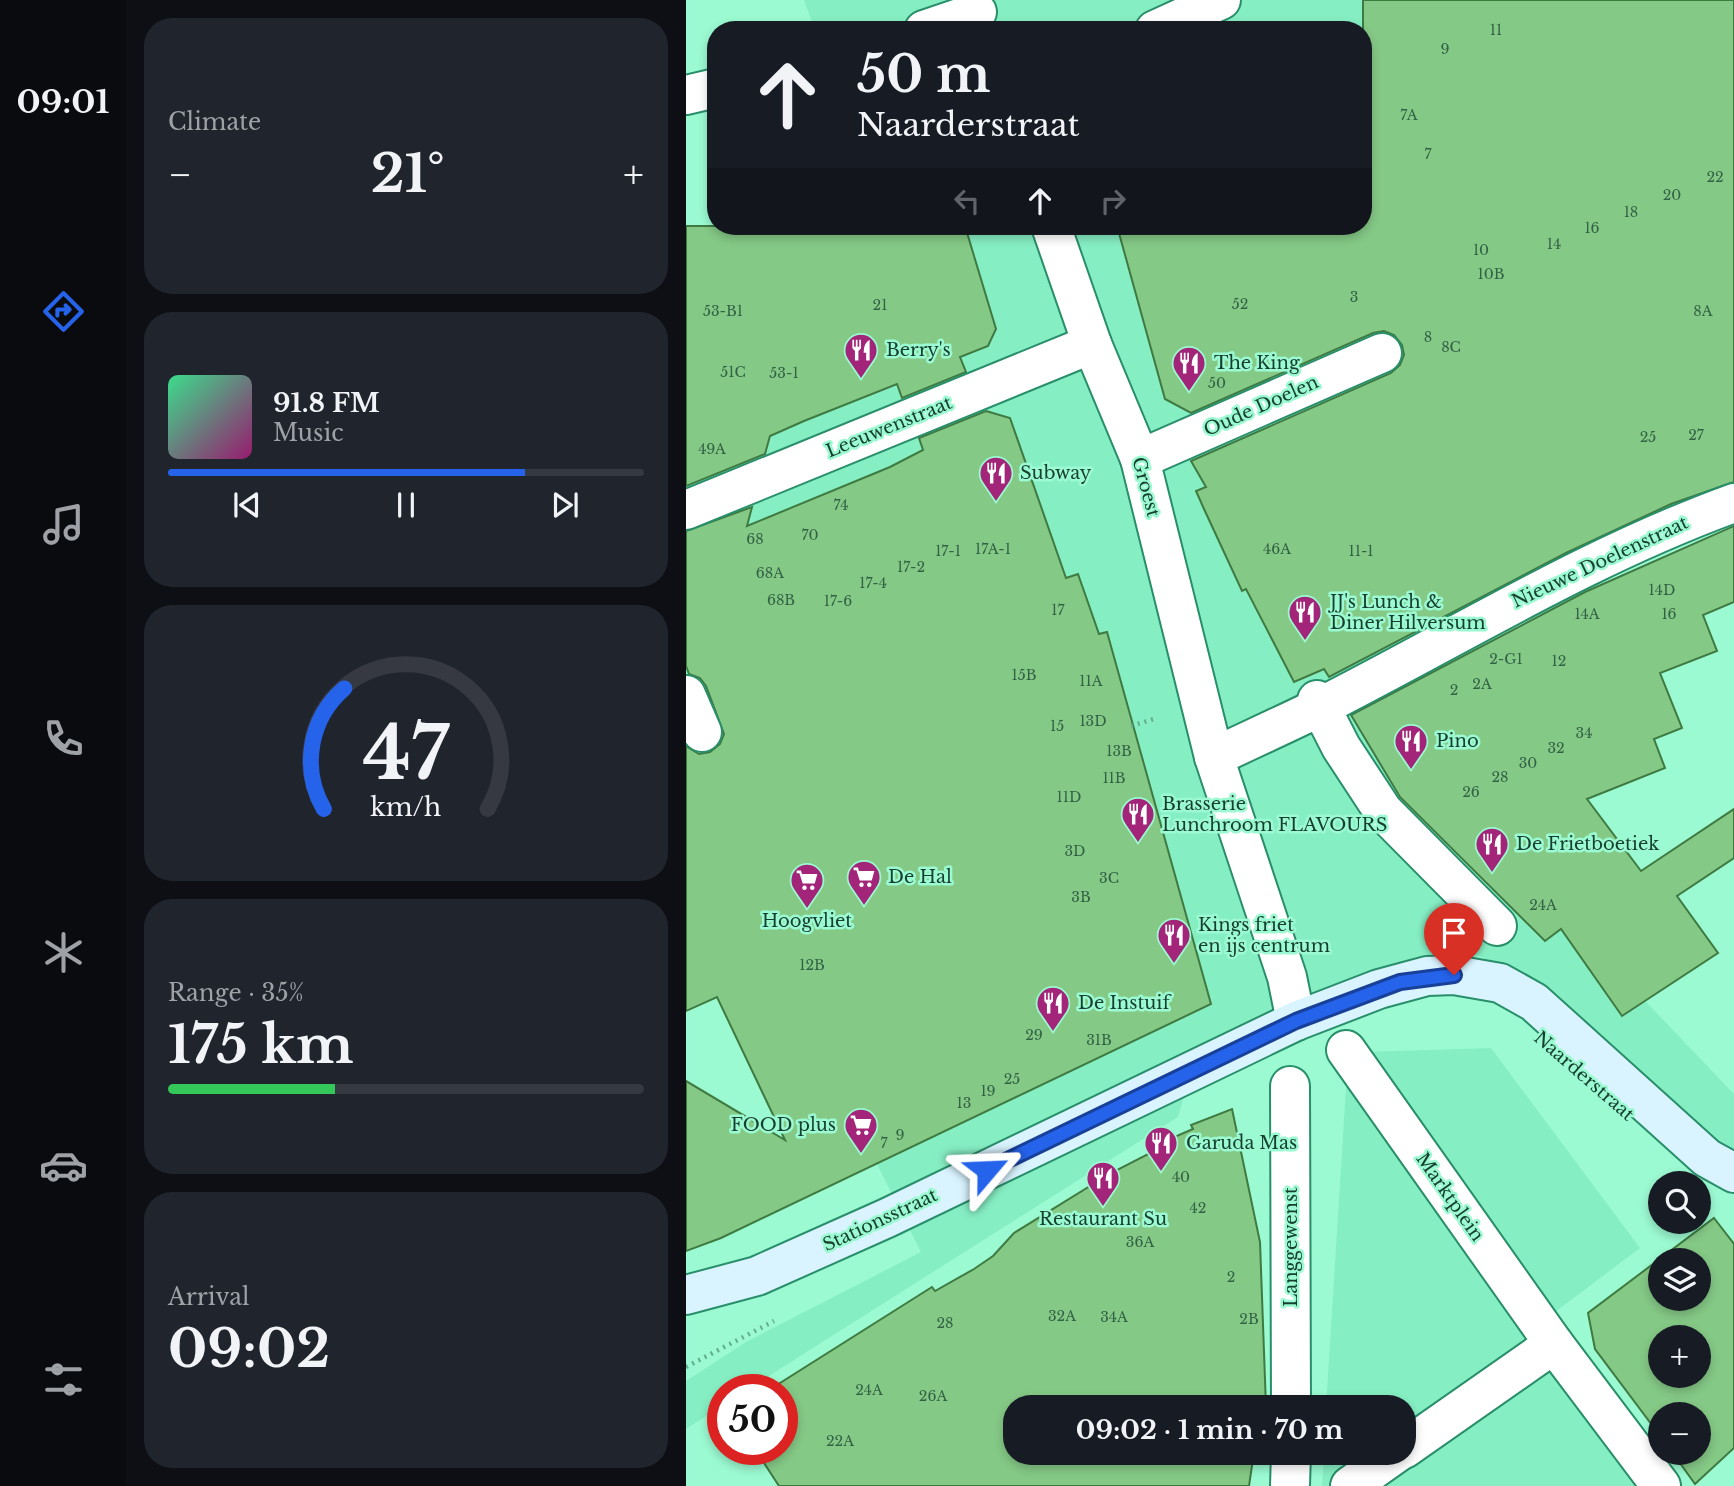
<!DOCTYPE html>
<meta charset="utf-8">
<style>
:root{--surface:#171b24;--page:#20242c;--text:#f1f3f6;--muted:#9ea1a6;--line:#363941;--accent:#2563eb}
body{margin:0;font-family:"Libre Baskerville",serif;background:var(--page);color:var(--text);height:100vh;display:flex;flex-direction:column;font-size:26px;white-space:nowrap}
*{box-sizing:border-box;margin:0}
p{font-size:23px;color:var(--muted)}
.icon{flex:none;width:38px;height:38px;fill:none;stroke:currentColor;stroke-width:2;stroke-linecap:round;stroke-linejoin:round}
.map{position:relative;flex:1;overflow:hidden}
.panel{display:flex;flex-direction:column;gap:18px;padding:18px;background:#0d0f14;width:560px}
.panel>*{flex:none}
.hud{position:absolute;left:21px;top:21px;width:665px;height:214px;border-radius:28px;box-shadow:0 4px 10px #0003;background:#171b24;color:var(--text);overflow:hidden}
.controls{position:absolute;left:962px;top:1171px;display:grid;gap:14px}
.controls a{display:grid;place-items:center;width:63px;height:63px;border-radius:50%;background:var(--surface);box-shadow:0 4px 10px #0003;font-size:35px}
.speed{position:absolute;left:21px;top:1374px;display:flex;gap:14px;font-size:35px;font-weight:700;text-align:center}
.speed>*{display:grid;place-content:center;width:91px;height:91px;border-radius:50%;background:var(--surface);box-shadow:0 4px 10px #0003;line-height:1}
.speed .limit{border:10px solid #d22;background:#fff;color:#111}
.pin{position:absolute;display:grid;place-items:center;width:60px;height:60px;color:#fff;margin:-72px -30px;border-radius:50% 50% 50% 0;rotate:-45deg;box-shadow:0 0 7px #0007}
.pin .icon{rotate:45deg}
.me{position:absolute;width:77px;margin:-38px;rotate:64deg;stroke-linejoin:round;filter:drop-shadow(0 0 5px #0008)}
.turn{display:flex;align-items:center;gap:24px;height:147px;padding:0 35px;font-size:32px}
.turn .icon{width:91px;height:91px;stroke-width:2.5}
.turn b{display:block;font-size:49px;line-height:60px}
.lanes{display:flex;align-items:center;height:66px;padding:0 35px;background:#0003;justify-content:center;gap:35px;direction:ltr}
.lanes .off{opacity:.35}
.big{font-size:52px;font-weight:800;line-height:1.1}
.panel .card{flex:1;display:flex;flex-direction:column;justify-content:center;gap:10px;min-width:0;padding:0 24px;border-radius:28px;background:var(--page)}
.panel .dial{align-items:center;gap:0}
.dial svg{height:182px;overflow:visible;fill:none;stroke:var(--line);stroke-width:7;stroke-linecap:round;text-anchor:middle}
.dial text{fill:var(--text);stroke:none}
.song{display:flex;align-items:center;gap:21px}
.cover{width:84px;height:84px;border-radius:10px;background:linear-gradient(135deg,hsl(150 70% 55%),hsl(320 70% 35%))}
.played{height:7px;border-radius:4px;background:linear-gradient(90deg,var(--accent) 75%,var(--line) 75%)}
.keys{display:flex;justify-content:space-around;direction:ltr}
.heat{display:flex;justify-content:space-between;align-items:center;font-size:38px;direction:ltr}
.charge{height:10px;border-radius:5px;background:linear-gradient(90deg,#34c759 35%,var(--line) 0)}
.trip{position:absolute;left:317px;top:1395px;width:413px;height:70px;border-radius:28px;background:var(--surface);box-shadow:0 4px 10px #0003;font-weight:800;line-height:70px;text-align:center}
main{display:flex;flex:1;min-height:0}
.tabs{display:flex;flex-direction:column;width:126px;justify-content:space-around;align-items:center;background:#090b0e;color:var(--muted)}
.tabs .icon{width:49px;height:49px}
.tabs .on{color:var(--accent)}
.tabs b{font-size:32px;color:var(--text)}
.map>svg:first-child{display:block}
.built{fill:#86eec3}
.building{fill:#85c986;stroke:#3e7a41;stroke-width:2;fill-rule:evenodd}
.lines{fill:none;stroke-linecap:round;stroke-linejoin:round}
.street-casing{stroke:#298e6a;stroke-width:42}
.secondary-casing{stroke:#298e6a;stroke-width:42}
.path{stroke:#63ac8d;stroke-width:4.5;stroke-dasharray:2 5;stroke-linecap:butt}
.street{stroke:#fff;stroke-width:38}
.secondary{stroke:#d9f4ff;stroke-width:38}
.route-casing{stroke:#184099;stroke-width:18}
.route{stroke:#2563eb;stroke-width:12}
.labels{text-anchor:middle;stroke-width:5;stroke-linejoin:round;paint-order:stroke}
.number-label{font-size:14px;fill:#326245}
.poi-label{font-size:18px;fill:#163f2f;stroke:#9bfad1;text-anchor:start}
.street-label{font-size:18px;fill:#163f2f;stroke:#9bfad1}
</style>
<main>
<nav class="tabs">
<b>09:01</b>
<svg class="icon on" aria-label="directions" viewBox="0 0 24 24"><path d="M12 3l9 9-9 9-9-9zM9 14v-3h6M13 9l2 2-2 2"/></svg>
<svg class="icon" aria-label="music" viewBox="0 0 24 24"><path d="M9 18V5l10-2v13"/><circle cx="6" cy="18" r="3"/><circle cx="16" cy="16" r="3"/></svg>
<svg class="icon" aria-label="phone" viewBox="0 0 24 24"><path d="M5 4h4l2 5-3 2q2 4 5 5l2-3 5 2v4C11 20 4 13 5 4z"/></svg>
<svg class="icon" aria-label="climate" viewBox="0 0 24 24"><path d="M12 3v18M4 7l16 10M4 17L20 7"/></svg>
<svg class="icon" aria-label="car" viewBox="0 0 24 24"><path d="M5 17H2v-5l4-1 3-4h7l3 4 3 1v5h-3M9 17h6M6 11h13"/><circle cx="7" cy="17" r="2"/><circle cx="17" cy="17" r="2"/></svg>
<svg class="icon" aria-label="filters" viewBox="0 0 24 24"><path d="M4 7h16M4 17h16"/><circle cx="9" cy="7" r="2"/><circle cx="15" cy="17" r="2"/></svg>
</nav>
<section class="panel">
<div class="card"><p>Climate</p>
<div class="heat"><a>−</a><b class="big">21°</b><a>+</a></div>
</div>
<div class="card">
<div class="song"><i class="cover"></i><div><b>91.8 FM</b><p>Music</p></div></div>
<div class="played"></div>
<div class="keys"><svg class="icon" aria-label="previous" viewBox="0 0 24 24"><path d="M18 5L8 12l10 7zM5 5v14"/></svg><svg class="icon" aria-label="pause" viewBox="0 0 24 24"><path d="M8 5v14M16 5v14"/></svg><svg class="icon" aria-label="next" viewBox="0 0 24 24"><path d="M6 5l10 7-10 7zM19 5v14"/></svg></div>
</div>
<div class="card dial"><svg viewBox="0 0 100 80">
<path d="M14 69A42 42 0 1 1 86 69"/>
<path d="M14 69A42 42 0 0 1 23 16" stroke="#2563eb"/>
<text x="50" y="56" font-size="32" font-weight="700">47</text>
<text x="50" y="72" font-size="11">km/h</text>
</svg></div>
<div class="card"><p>Range · 35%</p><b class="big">175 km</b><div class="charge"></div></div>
<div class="card"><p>Arrival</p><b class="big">09:02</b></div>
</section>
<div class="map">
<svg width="1048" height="1486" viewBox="0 0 1048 1486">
<rect width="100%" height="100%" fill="#9bfad1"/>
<g class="built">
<polygon points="118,0 917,0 677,30 129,30"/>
<polygon points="174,226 493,226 480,236 504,412 518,446 583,436 771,804 1048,1094 1048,1156 1004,1128 862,989 789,954 732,956 512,1046 492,1117 62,1389 37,1390 37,1405 0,1429 0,1381 60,1342 235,1252 147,1076 359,958 0,995 0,358 187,289"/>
<polygon points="805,1048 954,1248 865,1315 997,1486 636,1486 638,1453 718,1452 718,1407 640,1407 661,1072 677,1052"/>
</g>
<g class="building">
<polygon points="677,0 1048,0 1048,482 985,504 880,553 643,677 638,669 608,682 560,589 556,591 518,509 510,491 520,487 505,461 705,373 714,365 718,355 716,345 708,335 698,331 687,333 505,413 479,399 431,226 677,226"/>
<polygon points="0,226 279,226 310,329 302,346 274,357 280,372 216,398 211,384 118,421 84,436 79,454 0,486"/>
<polygon points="300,411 324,418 380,578 392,574 413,634 421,632 525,1004 35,1238 0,1251 0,1081 99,1140 31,997 0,1011 0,746 13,754 24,752 34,744 38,734 20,686 14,678 3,674 0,666 0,531 66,507 61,526 204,467 237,450 233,438"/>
<polygon points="1048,526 1048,602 1017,615 1031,651 974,673 996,728 968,739 979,768 901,799 955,871 1048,809 1048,858 991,896 1032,953 936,1016 875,929 859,941 714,797 665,715 899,592"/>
<polygon points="546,1109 574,1242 580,1407 329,1407 329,1452 568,1452 563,1486 93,1486 69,1449 96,1449 96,1390 83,1390 246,1287 249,1291 288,1269 307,1256 328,1233 425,1173 480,1145 479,1141 507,1129 505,1125"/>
<path d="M1028 1218 1048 1244V1448L1009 1484 986 1452H1013V1414H975V1437L909 1349 902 1313ZM975 1260H1013V1298H975ZM975 1337H1013V1376H975Z"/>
</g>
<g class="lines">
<defs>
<g id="street">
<polyline points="238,30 291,12"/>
<polyline points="469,30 535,0"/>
<polyline points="0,95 30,88"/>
<polyline points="365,226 406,344 454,459 528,757 601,977 610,1021"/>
<polyline points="454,459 696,353"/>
<polyline points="0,510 406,344"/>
<polyline points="0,695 16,732"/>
<polyline points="631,700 655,747 697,811 811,926"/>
<path d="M528 757C564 740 599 724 634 707 772 637 902 556 1048 503"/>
<polyline points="660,1050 868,1344 975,1486"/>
<polyline points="604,1086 605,1407"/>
<polyline points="718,1449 868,1344"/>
<polyline points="604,1486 605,1452"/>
<polyline points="664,1486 712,1452"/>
</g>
<polyline id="secondary" points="0,1295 71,1276 201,1218 610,1021 693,989 741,976 768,975 814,983 848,1002 1021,1158 1048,1173"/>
</defs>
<use href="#street" class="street-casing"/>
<use href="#secondary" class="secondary-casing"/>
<g class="path">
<polyline points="445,726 471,718"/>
<polyline points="0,1367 88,1321"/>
</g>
<use href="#street" class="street"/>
<use href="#secondary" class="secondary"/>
</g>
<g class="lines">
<defs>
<polyline id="route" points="301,1170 610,1021 714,982 768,975"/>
</defs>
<use href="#route" class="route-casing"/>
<use href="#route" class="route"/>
</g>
<defs>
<symbol id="restaurant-pin" viewBox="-11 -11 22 30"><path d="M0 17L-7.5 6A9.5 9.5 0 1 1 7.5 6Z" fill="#a22579" stroke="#9bfad1"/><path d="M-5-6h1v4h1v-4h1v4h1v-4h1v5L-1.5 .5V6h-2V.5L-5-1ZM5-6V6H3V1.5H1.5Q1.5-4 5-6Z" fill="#fff"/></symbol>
<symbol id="supermarket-pin" viewBox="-11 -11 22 30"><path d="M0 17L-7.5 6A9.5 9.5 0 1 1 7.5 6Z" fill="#a22579" stroke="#9bfad1"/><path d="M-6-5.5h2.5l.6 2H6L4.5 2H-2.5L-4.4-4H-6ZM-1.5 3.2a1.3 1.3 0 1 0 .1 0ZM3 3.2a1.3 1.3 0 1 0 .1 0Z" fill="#fff"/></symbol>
</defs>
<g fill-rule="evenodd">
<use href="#restaurant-pin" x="156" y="331" width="38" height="52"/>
<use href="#restaurant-pin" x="484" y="344" width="38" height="52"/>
<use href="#restaurant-pin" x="291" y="454" width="38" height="52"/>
<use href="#restaurant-pin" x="600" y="593" width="38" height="52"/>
<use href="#restaurant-pin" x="706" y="722" width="38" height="52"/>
<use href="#restaurant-pin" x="433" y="795" width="38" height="52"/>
<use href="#restaurant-pin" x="787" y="825" width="38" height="52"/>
<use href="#supermarket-pin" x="159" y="858" width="38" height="52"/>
<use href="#supermarket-pin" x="102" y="861" width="38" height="52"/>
<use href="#restaurant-pin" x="469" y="916" width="38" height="52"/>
<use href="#restaurant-pin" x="348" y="984" width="38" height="52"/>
<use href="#supermarket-pin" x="156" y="1106" width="38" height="52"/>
<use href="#restaurant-pin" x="456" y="1124" width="38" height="52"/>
<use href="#restaurant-pin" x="398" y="1159" width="38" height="52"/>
</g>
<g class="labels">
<g class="number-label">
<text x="810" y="35">11</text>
<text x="759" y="54">9</text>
<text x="723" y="120">7A</text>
<text x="742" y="159">7</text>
<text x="1029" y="182">22</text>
<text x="986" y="200">20</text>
<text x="945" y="217">18</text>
<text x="906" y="233">16</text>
<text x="868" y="249">14</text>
<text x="795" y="255">10</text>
<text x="805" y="279">10B</text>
<text x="668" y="302">3</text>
<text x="554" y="309">52</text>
<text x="194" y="310">21</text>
<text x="37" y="316">53-B1</text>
<text x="1017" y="316">8A</text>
<text x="742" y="342">8</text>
<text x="765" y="352">8C</text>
<text x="47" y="377">51C</text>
<text x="98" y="378">53-1</text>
<text x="531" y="388">50</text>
<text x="1010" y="440">27</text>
<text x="962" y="442">25</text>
<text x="26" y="454">49A</text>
<text x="155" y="510">74</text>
<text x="124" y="540">70</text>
<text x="69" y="544">68</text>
<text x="307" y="554">17A-1</text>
<text x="591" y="554">46A</text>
<text x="262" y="556">17-1</text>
<text x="675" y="556">11-1</text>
<text x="225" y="572">17-2</text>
<text x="84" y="578">68A</text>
<text x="187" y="588">17-4</text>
<text x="976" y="595">14D</text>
<text x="95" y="605">68B</text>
<text x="152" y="606">17-6</text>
<text x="372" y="615">17</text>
<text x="901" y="619">14A</text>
<text x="983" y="619">16</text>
<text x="820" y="664">2-G1</text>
<text x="873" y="666">12</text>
<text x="338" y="680">15B</text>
<text x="405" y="686">11A</text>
<text x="796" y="689">2A</text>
<text x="768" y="695">2</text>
<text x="407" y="726">13D</text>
<text x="371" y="731">15</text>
<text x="898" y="738">34</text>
<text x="870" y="753">32</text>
<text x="433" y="756">13B</text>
<text x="842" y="768">30</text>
<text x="814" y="782">28</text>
<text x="428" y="783">11B</text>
<text x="785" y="797">26</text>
<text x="383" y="802">11D</text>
<text x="389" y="856">3D</text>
<text x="423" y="883">3C</text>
<text x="395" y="902">3B</text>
<text x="857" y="910">24A</text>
<text x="126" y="970">12B</text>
<text x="348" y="1040">29</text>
<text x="413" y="1045">31B</text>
<text x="326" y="1084">25</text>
<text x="302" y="1096">19</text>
<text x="278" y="1108">13</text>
<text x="214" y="1140">9</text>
<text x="198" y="1148">7</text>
<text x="495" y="1182">40</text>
<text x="512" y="1213">42</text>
<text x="454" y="1247">36A</text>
<text x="545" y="1282">2</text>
<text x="376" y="1321">32A</text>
<text x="428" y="1322">34A</text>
<text x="563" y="1324">2B</text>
<text x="259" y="1328">28</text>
<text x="183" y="1395">24A</text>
<text x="247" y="1401">26A</text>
<text x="154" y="1446">22A</text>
</g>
<g class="poi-label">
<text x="200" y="356">Berry's</text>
<text x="528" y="369">The King</text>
<text x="334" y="479">Subway</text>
<text x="644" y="608">JJ's Lunch &amp;<tspan x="644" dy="21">Diner Hilversum</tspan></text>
<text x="750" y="747">Pino</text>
<text x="476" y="810">Brasserie<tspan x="476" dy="21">Lunchroom FLAVOURS</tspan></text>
<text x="830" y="850">De Frietboetiek</text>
<text x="202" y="883">De Hal</text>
<text x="121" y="927" text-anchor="middle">Hoogvliet</text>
<text x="512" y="931">Kings friet<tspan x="512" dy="21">en ijs centrum</tspan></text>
<text x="392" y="1009">De Instuif</text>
<text x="150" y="1131" text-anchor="end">FOOD plus</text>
<text x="500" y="1149">Garuda Mas</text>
<text x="417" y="1225" text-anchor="middle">Restaurant Su</text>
</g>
<g class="street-label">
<text transform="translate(575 406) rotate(-24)" y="6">Oude Doelen</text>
<text transform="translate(203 427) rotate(-22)" y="6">Leeuwenstraat</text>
<text transform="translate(460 487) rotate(75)" y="6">Groest</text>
<text transform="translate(914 562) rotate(-25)" y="6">Nieuwe Doelenstraat</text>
<text transform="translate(898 1076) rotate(41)" y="6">Naarderstraat</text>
<text transform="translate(764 1197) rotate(55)" y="6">Marktplein</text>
<text transform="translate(194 1220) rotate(-25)" y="6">Stationsstraat</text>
<text transform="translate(605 1247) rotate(-90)" y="6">Langgewenst</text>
</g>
</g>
</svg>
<div class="controls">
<a><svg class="icon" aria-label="search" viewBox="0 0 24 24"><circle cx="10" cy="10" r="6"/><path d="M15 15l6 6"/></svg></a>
<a><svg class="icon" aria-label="layers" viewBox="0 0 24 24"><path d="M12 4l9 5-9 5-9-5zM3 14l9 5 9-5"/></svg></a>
<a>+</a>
<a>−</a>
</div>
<div class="speed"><div class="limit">50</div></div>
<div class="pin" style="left:768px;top:975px;background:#d93025"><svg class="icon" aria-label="arrive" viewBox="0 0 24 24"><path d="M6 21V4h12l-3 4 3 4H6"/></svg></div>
<svg class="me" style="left:301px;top:1170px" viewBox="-20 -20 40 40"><path d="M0-17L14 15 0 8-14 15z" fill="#2563eb" stroke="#fff" stroke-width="4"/></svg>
<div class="trip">09:02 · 1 min · 70 m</div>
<div class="hud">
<div class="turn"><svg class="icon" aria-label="ahead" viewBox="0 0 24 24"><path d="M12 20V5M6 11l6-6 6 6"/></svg><div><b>50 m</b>Naarderstraat</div></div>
<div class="lanes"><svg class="icon off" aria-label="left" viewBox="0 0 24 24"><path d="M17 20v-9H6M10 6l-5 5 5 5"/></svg><svg class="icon" aria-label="ahead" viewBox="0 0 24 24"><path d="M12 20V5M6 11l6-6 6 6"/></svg><svg class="icon off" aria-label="right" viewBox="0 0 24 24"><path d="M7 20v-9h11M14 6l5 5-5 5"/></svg></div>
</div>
</div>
</main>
